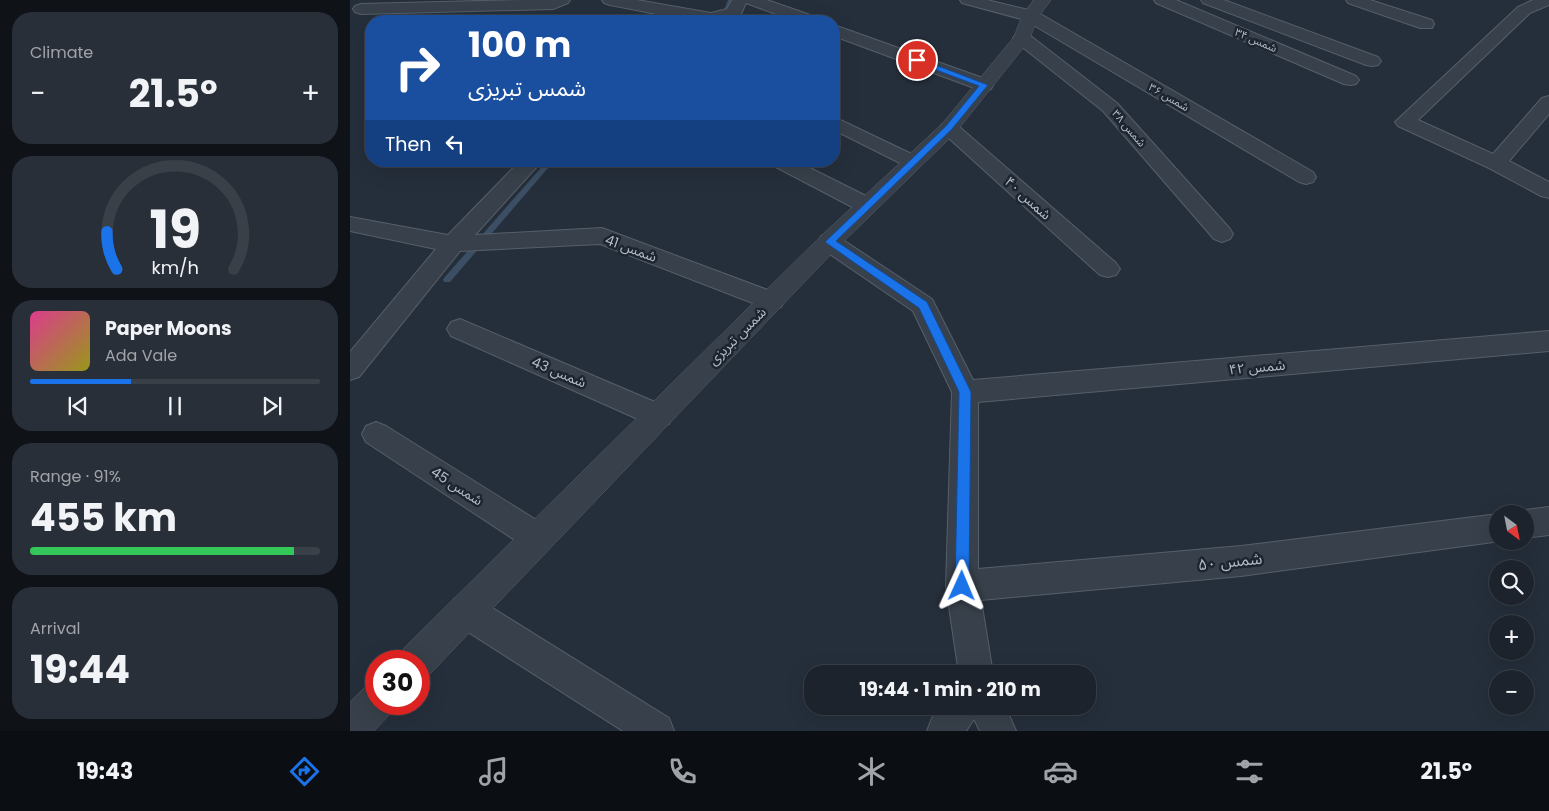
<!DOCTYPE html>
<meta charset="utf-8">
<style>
:root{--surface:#1c232c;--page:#292f38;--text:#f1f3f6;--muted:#a0a4a9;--line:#3a4048;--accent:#1a73e8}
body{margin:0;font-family:Poppins,"Noto Sans Arabic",sans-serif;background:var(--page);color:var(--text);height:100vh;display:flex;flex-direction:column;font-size:19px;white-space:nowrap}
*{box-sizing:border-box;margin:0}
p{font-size:16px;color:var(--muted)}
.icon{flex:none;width:28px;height:28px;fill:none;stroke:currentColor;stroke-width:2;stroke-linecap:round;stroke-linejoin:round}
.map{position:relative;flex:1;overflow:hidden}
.drawer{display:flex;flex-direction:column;gap:12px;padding:12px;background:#0f1318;width:350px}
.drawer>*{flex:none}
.hud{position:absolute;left:15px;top:15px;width:475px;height:152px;border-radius:20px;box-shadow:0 5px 20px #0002,0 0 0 1px var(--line);background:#1a4fa0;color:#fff;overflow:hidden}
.needle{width:32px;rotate:148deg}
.fabs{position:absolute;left:1139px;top:505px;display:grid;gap:10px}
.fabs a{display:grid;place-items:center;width:45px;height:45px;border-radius:50%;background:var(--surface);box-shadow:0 5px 20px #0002,0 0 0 1px var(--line);font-size:25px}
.speed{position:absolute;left:15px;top:650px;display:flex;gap:10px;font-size:25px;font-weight:700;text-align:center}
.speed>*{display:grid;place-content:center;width:65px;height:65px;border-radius:50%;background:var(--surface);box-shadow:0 5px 20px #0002,0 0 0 1px var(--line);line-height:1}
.speed .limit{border:8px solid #d22;background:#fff;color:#111}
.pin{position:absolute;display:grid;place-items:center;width:42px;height:42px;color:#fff;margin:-21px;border:2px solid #fff;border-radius:50%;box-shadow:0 1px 5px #0007}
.me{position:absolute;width:55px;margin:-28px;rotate:1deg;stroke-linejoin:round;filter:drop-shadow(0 0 4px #0008)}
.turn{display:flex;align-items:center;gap:18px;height:105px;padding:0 20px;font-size:22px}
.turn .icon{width:65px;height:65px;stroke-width:2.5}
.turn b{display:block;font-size:35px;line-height:42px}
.then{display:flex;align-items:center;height:48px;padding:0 20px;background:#0003;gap:10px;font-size:19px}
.big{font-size:38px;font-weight:700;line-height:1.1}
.drawer .tile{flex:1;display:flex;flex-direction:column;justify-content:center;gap:8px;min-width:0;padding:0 18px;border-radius:20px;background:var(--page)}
.drawer .dial{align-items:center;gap:0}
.dial svg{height:130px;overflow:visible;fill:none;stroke:var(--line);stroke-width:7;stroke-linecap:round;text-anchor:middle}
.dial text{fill:var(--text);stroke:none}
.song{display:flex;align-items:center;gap:15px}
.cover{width:60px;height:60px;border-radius:8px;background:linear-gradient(135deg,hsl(330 70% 55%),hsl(60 70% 35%))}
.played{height:5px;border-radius:2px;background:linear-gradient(90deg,var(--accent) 35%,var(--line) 35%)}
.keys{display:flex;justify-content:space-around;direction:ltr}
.heat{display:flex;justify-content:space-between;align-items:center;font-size:28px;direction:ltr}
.charge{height:8px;border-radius:4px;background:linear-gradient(90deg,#34c759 91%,var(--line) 0)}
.trip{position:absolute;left:454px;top:665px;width:292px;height:50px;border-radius:20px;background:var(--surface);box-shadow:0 5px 20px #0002,0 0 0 1px var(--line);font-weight:700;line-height:50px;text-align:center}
.dock{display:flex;height:80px;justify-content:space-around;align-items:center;background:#0b0e12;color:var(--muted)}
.dock .icon{width:35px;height:35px}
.dock .selected{color:var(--accent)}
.dock b{font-size:22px;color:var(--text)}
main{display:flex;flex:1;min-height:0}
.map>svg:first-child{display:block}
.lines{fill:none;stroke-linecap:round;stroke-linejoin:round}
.stream{fill:#3b4e63;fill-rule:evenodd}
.minor-casing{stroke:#565f69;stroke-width:2}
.tertiary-casing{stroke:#565f69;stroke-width:1}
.minor{fill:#38414b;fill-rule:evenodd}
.tertiary{fill:#38414b;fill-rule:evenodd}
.route{fill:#1a73e8;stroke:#114b97}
.labels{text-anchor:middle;stroke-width:5;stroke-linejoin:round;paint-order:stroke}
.far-street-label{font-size:11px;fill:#b4bcc7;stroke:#1d2630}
.street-label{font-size:14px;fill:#b4bcc7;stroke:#1d2630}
.near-street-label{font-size:16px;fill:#b4bcc7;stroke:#1d2630}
</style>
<main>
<section class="drawer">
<div class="tile"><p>Climate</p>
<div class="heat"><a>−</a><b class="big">21.5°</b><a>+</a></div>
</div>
<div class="tile dial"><svg viewBox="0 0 100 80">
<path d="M14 69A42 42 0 1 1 86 69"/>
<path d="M14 69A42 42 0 0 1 8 46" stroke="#1a73e8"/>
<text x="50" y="56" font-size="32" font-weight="700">19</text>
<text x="50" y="72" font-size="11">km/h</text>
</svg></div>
<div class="tile">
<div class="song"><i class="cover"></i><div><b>Paper Moons</b><p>Ada Vale</p></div></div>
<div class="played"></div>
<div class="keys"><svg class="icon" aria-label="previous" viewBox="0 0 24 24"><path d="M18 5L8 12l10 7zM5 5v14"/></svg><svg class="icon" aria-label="pause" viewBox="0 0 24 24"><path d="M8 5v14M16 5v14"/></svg><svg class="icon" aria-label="next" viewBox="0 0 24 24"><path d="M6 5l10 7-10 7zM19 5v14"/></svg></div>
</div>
<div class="tile"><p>Range · 91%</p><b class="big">455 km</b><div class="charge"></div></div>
<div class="tile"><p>Arrival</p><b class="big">19:44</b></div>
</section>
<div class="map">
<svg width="1199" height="731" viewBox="0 0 1199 731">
<rect width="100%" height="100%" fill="#252f3b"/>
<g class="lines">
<g class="stream">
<polygon points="378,0 384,0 378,13 371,21 365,21 373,12"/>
<polygon points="197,161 204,161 100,282 94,282 93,280 94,278"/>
</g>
<defs>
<g id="minor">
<polygon points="170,0 220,0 218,3 203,9 11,14 5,12 3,9 5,6 11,4"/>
<path d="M252 0H287L361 13 377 9 382 0H417L466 17 468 21H445L396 3 390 16C347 27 302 12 260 5L254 3Z"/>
<polygon points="610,0 637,0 687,12 963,172 966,177 963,182 956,184 949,182 675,20 612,3"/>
<polygon points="804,0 826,0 1006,76 1009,80 1006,84 1000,85 994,84 806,3"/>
<polygon points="851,0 874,0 1028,57 1031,61 1028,65 1022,66 1016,65 853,3"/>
<polygon points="996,0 1020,0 1082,20 1084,24 1082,28 1070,28 998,3"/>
<polygon points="1183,0 1199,0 1199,5 1180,13 1068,120 1143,154 1192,98 1199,96 1199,114 1159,161 1199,182 1199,198 1191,196 1139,168 1048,126 1045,122 1168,7"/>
<polygon points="484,25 641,81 643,85 641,89 634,91 627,89 484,36"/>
<polygon points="672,33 678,34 767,103 880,229 883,234 880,239 872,242 864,239 753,111 666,42 663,38 666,34"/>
<polygon points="484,117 570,158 573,162 570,166 563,168 556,166 484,130"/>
<polygon points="599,122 606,124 766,263 770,269 766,275 758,277 750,275 592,132 589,128 592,124"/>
<polygon points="170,161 192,161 125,235 252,228 431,295 434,301 431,307 422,310 413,307 250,244 110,251 9,377 0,380 0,352 86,249 0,231 0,217 98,235"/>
<polygon points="419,161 446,161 524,200 527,205 524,210 516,212 508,210 422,165"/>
<polygon points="479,234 487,236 582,299 623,380 1199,331 1199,351 628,402 628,569 891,546 1148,514 1148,541 1151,541 891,576 631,600 643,674 609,674 596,586 602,392 563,311 471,248 468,242 471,236"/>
<polygon points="110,319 319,408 323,416 319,424 309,427 299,424 101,336 97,329 101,322"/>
<polygon points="26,422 36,426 199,528 204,538 199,548 188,552 177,548 16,442 12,434 16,426"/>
<polygon points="1199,507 1199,535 1175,538 1175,514 1165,514 1175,510"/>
<polygon points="116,595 128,599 319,718 324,731 273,731 104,623 99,611 104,599"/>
<polygon points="590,706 655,706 666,731 630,731 624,719 616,731 577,731 582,718"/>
</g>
<g id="tertiary">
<polygon points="684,0 701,0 689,16 678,42 606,132 487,248 80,674 69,678 69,661 49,661 54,648 471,236 592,124 664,37 672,16"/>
<polygon points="26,683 26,704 44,704 39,715 24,731 0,731 0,702 13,689"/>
</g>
</defs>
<use href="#minor" class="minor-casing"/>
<use href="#tertiary" class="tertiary-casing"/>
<use href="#minor" class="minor"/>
<use href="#tertiary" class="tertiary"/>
</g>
<polygon class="route" points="567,58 638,85 602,129 486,241 577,302 621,392 619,586 617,591 612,593 607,591 605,586 609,392 569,308 475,242 596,126 629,86 565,62 563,60"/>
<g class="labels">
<g class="far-street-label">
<text transform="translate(906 40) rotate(23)" y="4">شمس ۳۴</text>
<text transform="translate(819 97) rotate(30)" y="4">شمس ۳۶</text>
<text transform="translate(779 128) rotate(49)" y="4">شمس ۳۸</text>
</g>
<g class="street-label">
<text transform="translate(678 198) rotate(42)" y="5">شمس ۴۰</text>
<text transform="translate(281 248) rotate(20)" y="5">شمس 41</text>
<text transform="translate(387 336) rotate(-45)" y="5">شمس تبریزی</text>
<text transform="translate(907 367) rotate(-5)" y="5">شمس ۴۲</text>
<text transform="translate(209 372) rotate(23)" y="5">شمس 43</text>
<text transform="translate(107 486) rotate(33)" y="5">شمس 45</text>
</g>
<g class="near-street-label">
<text transform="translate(880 561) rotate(-6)" y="6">شمس ۵۰</text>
</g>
</g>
</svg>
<div class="fabs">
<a><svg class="needle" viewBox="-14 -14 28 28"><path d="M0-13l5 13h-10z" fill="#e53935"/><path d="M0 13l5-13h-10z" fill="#a0a4a9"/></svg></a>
<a><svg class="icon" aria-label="search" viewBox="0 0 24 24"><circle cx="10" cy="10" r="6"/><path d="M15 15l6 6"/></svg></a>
<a>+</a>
<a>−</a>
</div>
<div class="speed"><div class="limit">30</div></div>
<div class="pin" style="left:567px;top:60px;background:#d93025"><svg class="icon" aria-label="arrive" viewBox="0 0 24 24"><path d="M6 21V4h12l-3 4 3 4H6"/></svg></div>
<svg class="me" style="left:612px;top:586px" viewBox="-20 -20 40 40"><path d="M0-17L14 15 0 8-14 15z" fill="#1a73e8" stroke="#fff" stroke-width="4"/></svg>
<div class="trip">19:44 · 1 min · 210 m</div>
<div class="hud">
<div class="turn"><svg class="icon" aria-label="right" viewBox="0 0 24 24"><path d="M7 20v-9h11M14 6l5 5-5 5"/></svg><div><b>100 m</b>شمس تبریزی</div></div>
<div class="then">Then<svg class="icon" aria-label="left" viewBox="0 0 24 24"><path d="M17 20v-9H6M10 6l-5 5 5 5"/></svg></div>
</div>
</div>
</main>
<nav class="dock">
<b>19:43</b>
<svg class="icon selected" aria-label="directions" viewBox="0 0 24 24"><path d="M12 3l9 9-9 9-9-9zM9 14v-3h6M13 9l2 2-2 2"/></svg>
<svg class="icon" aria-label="music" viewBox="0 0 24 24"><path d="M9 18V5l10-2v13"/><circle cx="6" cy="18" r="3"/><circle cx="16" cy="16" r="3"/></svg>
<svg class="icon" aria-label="phone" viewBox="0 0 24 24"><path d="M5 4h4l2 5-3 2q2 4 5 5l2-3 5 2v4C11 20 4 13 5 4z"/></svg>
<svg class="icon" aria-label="climate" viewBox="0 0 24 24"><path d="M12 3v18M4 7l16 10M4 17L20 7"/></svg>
<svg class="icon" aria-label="car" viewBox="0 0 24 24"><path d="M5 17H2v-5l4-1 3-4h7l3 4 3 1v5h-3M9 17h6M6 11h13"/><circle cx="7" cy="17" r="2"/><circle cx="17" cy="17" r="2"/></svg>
<svg class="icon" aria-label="filters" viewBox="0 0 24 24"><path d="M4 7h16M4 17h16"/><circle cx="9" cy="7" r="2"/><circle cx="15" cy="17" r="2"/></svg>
<b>21.5°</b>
</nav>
